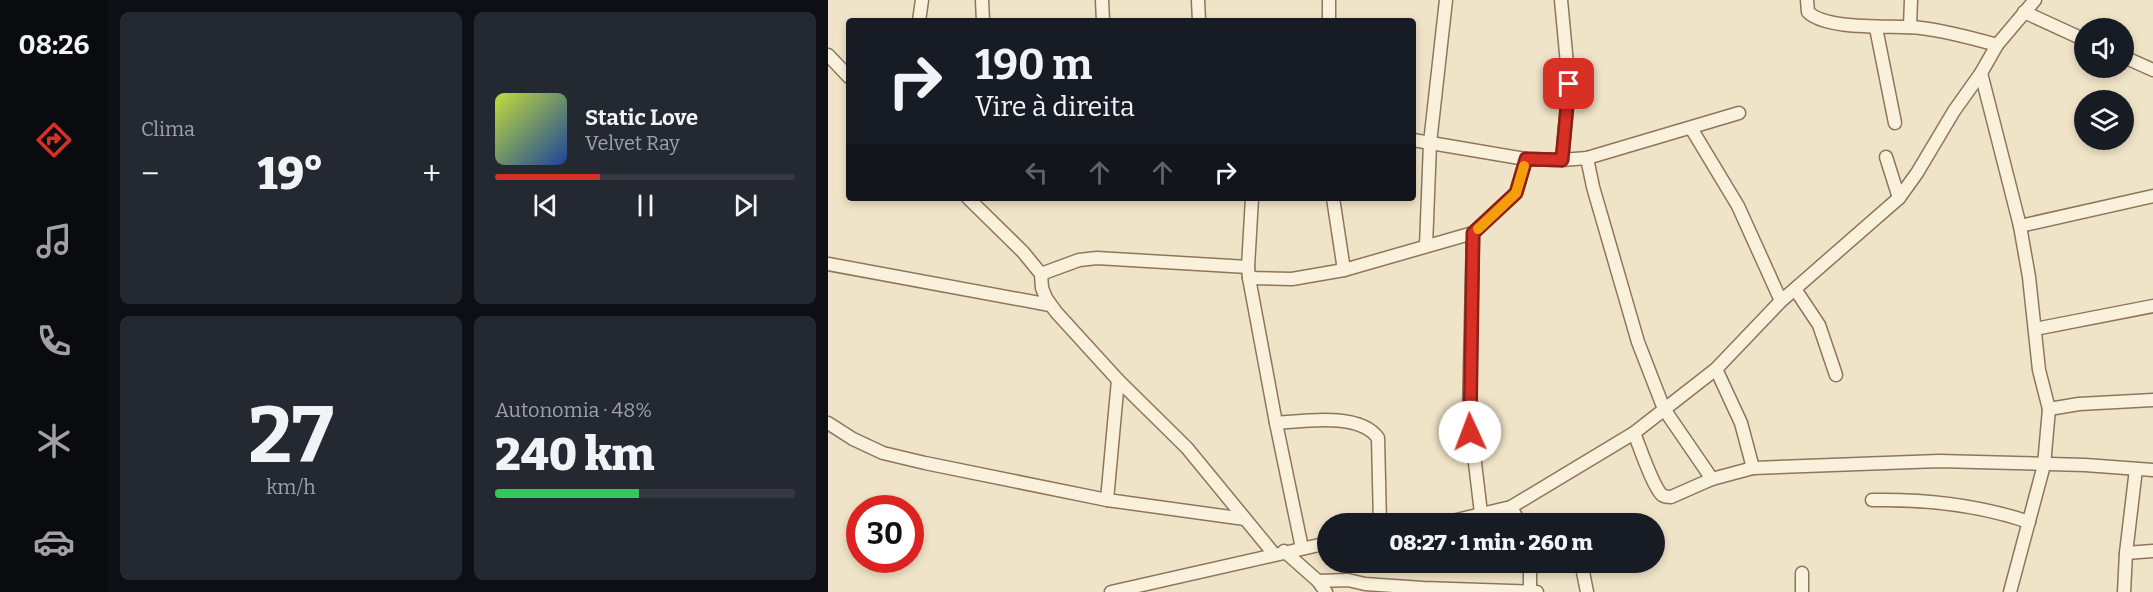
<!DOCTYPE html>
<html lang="pt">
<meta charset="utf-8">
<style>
:root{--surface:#171b24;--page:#242831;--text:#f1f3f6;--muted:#9ea1a6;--line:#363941;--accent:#d93025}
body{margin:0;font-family:Bitter,serif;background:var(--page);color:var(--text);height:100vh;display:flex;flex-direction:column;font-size:22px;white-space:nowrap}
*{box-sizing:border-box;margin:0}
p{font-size:20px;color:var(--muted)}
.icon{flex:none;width:33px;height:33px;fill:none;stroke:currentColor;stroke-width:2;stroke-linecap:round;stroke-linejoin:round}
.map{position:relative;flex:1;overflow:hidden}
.panel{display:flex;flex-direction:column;gap:12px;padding:12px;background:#0d0f14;width:720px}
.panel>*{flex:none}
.top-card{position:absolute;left:18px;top:18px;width:570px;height:183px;border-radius:6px;box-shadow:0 3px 9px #0003;background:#171b24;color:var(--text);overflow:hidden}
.buttons{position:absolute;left:1246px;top:18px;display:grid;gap:12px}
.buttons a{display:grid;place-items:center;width:60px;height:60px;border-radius:50%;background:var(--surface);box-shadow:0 3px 9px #0003;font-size:30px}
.speed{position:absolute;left:18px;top:495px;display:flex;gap:12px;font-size:30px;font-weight:700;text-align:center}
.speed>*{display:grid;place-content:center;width:78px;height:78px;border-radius:50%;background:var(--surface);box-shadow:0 3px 9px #0003;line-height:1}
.speed .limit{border:9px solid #d22;background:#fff;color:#111}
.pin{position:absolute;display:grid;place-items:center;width:51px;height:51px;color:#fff;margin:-26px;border-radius:12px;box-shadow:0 3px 9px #0006}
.me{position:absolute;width:66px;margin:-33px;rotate:358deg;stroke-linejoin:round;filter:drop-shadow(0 0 4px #0008)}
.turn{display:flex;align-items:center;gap:21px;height:126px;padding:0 30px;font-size:27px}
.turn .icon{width:78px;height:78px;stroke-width:2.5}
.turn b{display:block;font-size:42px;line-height:51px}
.lanes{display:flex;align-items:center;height:57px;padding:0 30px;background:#0003;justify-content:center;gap:30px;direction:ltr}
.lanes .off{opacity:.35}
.big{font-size:45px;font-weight:800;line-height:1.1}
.panel .tile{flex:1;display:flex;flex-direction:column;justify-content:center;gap:9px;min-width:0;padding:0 21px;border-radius:9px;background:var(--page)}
.panel .dial{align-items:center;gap:0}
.dial b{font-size:78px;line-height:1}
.song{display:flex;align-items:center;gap:18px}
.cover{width:72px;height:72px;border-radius:9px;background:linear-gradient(135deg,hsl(70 70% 55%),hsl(220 70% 35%))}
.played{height:6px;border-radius:3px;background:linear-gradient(90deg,var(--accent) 35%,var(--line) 35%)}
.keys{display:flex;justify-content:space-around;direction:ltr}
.heat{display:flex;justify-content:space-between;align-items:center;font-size:33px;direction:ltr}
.charge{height:9px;border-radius:4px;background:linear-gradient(90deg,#34c759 48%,var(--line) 0)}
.panel .tiles{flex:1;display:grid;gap:12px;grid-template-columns:repeat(2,1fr)}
.trip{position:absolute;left:489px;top:513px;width:348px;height:60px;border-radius:30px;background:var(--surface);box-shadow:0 3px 9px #0003;font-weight:800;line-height:60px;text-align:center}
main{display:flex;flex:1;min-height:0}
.dock{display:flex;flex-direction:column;width:108px;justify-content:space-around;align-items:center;background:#090b0e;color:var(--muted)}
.dock .icon{width:42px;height:42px}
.dock .selected{color:var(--accent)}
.dock b{font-size:27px;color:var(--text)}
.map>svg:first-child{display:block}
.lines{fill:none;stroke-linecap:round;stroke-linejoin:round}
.street-casing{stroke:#8d765c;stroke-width:15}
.street{stroke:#faf1dc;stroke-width:12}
.route-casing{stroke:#8d1f18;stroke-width:15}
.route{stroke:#d93025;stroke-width:10}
.slow{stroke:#f59e0b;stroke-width:10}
</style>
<main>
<nav class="dock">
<b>08:26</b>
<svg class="icon selected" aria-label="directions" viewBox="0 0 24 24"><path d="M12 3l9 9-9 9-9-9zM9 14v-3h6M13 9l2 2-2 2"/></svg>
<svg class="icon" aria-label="music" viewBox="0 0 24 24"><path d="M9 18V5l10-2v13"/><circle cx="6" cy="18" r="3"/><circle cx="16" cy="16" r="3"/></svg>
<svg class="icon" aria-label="phone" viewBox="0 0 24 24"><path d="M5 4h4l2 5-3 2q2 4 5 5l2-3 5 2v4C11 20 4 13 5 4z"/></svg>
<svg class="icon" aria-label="climate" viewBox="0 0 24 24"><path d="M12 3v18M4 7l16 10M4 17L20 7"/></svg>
<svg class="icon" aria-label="car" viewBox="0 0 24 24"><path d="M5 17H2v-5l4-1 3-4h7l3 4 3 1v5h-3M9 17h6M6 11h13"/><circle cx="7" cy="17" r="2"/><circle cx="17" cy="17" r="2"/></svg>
</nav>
<section class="panel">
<div class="tiles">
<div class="tile"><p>Clima</p>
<div class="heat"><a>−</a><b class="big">19°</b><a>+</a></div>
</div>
<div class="tile">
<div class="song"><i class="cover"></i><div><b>Static Love</b><p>Velvet Ray</p></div></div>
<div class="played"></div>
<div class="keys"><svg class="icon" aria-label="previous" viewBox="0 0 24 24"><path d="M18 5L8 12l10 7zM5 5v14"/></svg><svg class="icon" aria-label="pause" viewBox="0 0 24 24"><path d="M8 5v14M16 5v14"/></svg><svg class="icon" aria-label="next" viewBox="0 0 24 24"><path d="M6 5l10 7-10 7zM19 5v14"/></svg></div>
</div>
<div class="tile dial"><b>27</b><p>km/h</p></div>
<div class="tile"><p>Autonomia · 48%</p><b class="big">240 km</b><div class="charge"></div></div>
</div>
</section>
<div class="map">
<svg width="1325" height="592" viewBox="0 0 1325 592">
<rect width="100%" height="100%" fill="#f0e4c8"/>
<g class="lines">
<defs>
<g id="street">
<polyline points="154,0 155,21"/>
<polyline points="274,0 275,21"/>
<polyline points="370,0 371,21"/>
<polyline points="501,0 501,21"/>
<polyline points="733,0 741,85 734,160"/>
<path d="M979 0 980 12C999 31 1066 25 1093 28 1118 31 1144 38 1169 45"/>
<polyline points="1196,12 1257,40"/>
<polyline points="91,21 94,0"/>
<polyline points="1082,27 1083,0"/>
<polyline points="1048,28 1067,123"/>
<polyline points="0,55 21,77"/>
<polyline points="1296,57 1325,70"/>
<polyline points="1153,73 1192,226 1201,277 1211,370 1221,409 1216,465 1182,592"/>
<polyline points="863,128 910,206 953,301"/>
<polyline points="585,140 698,159 734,160 759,158 911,113"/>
<polyline points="1058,157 1071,198"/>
<polyline points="759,158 765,187 810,342 836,409 884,479"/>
<polyline points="140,198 195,252 213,274 214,288 218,298 228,312 290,380 359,448 446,554"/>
<polyline points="424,198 420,267 421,278 448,423 474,548"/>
<polyline points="505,198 516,270"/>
<polyline points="1192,226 1325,196"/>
<polyline points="645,233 641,413 653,513"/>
<polyline points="598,246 602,143 618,0"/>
<polyline points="0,264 222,305"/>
<polyline points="213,274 251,260 269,258 420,267"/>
<polyline points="421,278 464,279 516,270 645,233 688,193 698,159"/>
<polyline points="967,289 991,325 1008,375"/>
<polyline points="1207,329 1325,306"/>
<polyline points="888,369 913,423 925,468"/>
<polyline points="1221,409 1251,404 1325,400"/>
<polyline points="0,423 25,439 55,453 97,463 279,500 417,519"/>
<path d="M448 423C476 421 532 412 550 438L552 524"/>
<path d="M806 433C811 445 825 487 834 495 837 497 839 497 843 497L884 479 925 468 1111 461 1257 465 1325 470"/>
<polyline points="279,500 290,380"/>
<path d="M1044 500C1096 499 1151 505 1201 522"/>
<polyline points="683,507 692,524"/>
<polyline points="612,524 683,507 806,433 888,369 953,301 1071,198 1089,173 1126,111 1153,73 1169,45 1207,0"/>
<polyline points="456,551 490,581 498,592"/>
<polyline points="1298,553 1325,551"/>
<polyline points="753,562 759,592"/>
<polyline points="490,581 520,580 537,584 595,588 709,592"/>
<polyline points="283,592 500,543"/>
<polyline points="702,592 702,562"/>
<polyline points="974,592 974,573"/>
<polyline points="1296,592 1298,553 1308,469"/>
</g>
</defs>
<use href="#street" class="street-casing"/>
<use href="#street" class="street"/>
</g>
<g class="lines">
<defs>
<polyline id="route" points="642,432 645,233 688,193 698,159 734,160 741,84"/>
</defs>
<use href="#route" class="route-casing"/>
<use href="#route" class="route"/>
<polyline class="slow" points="650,229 688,193 696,166"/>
</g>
</svg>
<div class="buttons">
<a><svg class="icon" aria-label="sound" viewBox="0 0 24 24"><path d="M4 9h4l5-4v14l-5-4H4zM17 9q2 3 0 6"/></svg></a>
<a><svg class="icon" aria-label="layers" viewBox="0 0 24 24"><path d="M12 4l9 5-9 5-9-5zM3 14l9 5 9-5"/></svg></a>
</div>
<div class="speed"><div class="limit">30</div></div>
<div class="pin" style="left:741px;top:84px;background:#d93025"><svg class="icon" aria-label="arrive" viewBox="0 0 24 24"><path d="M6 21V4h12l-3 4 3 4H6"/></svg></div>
<svg class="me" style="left:642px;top:432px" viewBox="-20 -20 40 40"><circle r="19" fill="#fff"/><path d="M0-13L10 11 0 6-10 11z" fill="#d93025"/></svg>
<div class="trip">08:27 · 1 min · 260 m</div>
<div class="top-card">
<div class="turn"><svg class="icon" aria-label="right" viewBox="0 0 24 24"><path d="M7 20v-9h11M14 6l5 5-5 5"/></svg><div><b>190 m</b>Vire à direita</div></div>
<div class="lanes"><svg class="icon off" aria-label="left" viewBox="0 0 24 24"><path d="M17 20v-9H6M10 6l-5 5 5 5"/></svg><svg class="icon off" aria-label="ahead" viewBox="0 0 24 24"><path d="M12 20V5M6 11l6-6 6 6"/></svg><svg class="icon off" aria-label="ahead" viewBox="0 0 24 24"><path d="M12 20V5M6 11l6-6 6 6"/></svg><svg class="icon" aria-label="right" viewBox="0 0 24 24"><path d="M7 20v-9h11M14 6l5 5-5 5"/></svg></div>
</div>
</div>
</main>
